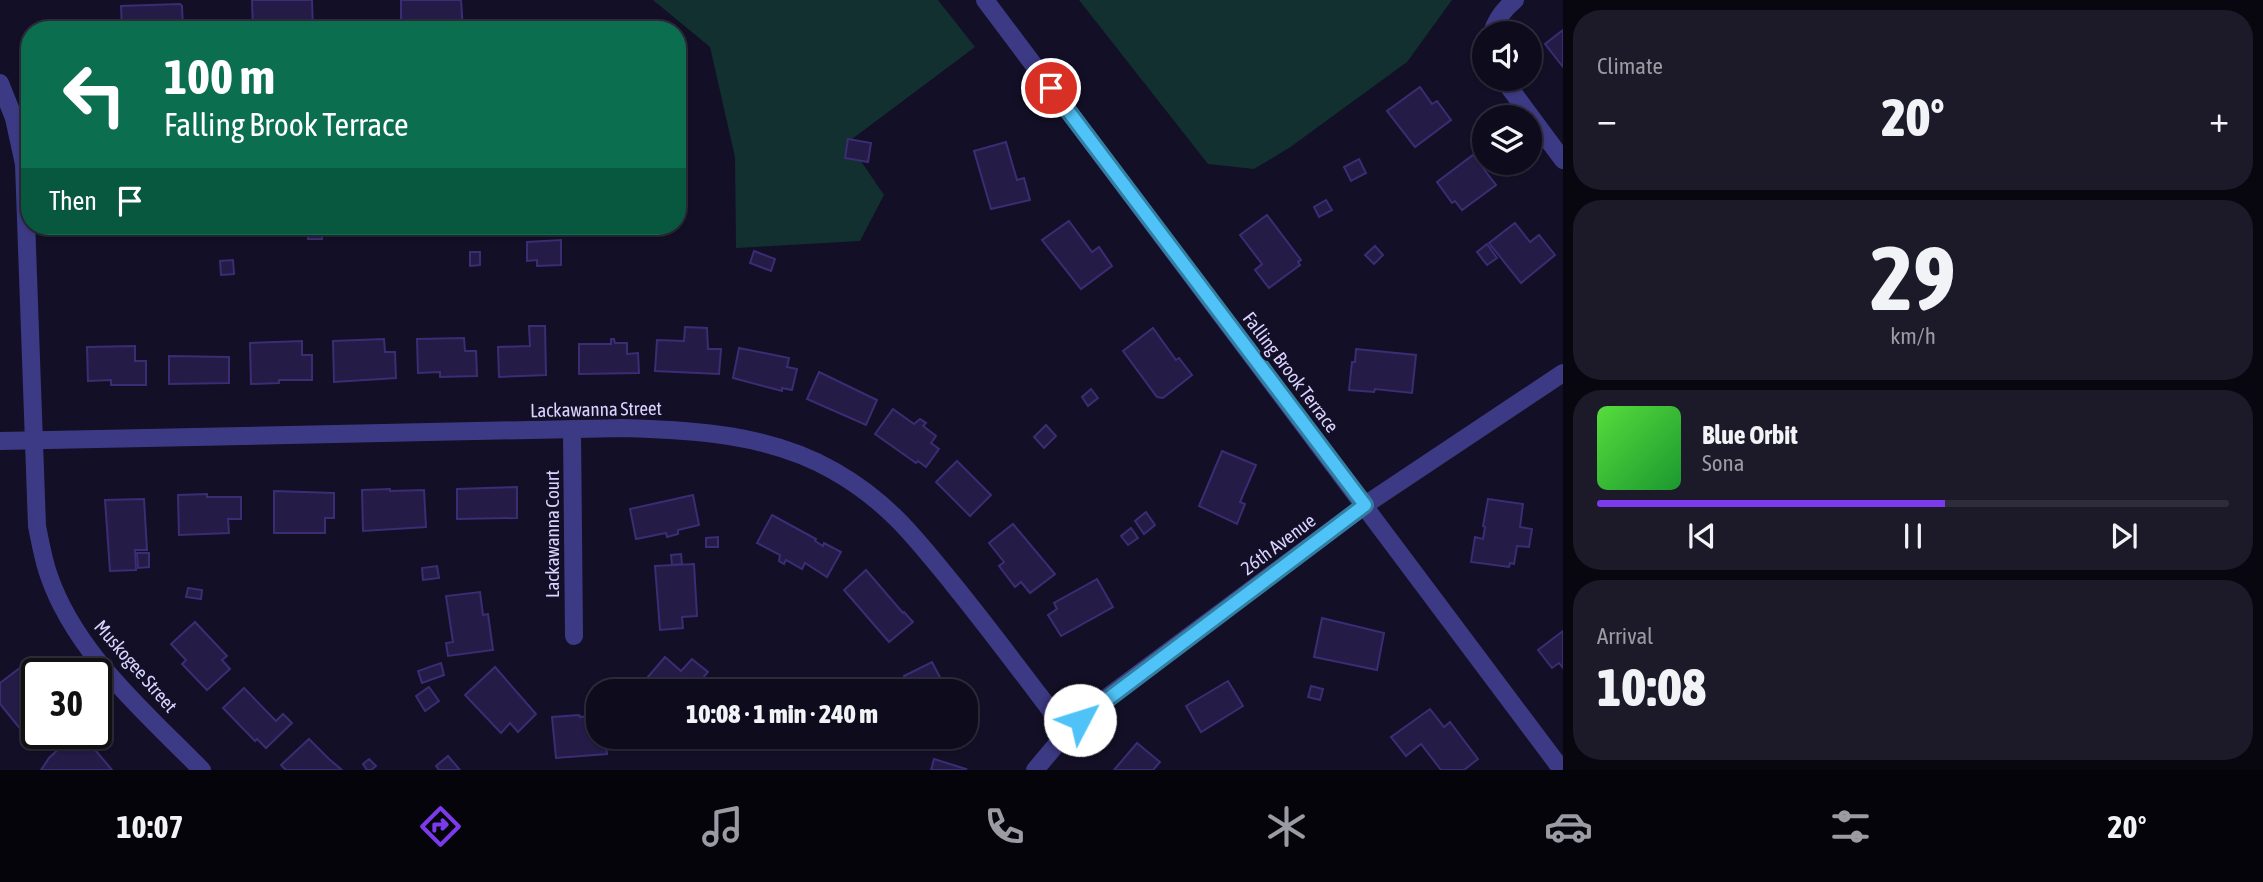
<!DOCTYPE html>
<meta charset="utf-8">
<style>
:root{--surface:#0e0b1c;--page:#1c1929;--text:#f1f3f6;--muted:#9b9ba3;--line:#2e2b3b;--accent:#7c3aed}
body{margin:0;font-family:"Asap Condensed",sans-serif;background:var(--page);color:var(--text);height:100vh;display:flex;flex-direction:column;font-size:26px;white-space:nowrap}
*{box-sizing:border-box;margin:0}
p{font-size:23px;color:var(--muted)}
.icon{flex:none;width:38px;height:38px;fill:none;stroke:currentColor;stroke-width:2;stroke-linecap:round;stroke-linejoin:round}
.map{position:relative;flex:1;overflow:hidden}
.details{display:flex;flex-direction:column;gap:10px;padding:10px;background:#08060f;width:700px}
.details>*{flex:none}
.banner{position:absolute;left:21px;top:21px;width:665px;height:214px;border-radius:28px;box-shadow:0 2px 5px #0004,0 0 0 2px var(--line);background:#0b6e4f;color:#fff;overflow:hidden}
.buttons{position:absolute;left:1472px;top:21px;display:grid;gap:14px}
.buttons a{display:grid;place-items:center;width:70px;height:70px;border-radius:50%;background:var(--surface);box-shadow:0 2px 5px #0004,0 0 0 2px var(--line);font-size:35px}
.speed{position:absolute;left:21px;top:658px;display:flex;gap:14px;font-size:35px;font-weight:700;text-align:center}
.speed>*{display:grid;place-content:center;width:91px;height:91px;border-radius:50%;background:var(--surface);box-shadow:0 2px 5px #0004,0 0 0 2px var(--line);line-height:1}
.speed .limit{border:4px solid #111;border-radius:10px;background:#fff;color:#111}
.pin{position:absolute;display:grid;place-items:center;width:60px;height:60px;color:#fff;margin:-30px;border:4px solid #fff;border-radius:50%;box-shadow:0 2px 7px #0007}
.me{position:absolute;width:77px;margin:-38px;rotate:50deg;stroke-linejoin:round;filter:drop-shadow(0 0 5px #0008)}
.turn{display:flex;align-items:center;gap:24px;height:147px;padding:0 28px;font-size:32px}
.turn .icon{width:91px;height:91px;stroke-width:2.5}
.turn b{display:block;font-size:49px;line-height:60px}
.then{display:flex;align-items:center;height:66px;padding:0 28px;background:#0003;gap:14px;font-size:26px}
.big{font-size:52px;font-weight:800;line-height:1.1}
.details .card{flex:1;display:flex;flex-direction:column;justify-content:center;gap:10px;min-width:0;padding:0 24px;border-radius:28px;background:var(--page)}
.details .dial{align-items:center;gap:0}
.dial b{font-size:91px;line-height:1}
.song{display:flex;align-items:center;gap:21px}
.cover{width:84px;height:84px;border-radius:10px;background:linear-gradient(135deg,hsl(110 70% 55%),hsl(130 70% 35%))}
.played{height:7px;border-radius:4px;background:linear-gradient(90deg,var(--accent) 55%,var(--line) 55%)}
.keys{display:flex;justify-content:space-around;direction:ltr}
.heat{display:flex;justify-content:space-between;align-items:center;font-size:38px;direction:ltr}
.trip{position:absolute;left:586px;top:679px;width:392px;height:70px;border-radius:28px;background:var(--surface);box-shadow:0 2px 5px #0004,0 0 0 2px var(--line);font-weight:800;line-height:70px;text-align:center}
.menu{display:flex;height:112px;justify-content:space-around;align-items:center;background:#06040b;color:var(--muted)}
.menu .icon{width:49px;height:49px}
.menu .selected{color:var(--accent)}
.menu b{font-size:32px;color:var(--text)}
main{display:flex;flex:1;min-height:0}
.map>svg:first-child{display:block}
.green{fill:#12302f}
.building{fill:#241b47;stroke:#3b2d73;stroke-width:2}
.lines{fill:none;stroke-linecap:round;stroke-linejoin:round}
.minor{stroke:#3d3a85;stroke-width:18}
.route-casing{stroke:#337fa1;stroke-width:18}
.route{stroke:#4fc3f7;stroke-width:12}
.labels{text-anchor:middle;stroke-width:7;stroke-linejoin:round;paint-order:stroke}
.street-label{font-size:19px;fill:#d9d4ff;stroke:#130f26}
</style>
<main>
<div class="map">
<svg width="1563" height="770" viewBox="0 0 1563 770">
<rect width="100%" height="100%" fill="#130f26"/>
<g class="green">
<polygon points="653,0 938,0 975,47 848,142 884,195 860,241 736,248 735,157 710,47"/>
<polygon points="1079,0 1452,0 1407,62 1289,148 1254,169 1208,164"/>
</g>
<g class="building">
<polygon points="252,0 312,0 313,30 253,30"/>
<polygon points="401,0 461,0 463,30 441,30 441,27 401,28"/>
<polygon points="180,4 182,6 183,30 122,30 121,6"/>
<polygon points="1563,30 1563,67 1545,44"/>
<polygon points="1420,87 1432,104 1437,101 1451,120 1415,147 1387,111"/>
<polygon points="848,139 871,143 868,162 845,158"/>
<polygon points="1006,142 1017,180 1024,178 1030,200 991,209 974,151"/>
<polygon points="1473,155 1496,185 1462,210 1455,201 1452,203 1437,182"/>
<polygon points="1359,159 1366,173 1351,181 1344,167"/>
<polygon points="1326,200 1332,210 1319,217 1314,207"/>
<polygon points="1267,215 1301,260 1298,262 1300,265 1269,288 1255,270 1262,264 1240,235"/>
<polygon points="1069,221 1092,252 1099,247 1112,266 1081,289 1042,240"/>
<polygon points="1515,223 1530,242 1539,235 1555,255 1521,283 1489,243"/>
<rect x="308" y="226" width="14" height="13"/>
<polygon points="561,240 561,265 537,266 537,260 527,261 527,242"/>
<polygon points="1487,244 1497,258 1487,265 1477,252"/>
<polygon points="1375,246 1383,255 1374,264 1365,255"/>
<polygon points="754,251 775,259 771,271 750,263"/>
<polygon points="470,252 480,252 480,265 470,266"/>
<polygon points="233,260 234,274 221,275 220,261"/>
<polygon points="529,326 545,326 546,375 499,377 498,347 530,346"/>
<polygon points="685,327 707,328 708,349 721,349 719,374 655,371 657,340 684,341"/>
<polygon points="1153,328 1176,360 1179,358 1192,375 1163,398 1157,397 1123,351"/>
<polygon points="464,338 465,351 476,351 477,376 440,377 440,372 418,373 417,339"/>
<polygon points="384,339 385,352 395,352 396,378 334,382 333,341"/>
<polygon points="611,339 614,339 615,343 627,343 627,354 638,353 639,373 579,374 579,344 611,344"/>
<polygon points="302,341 302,355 312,355 312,380 279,380 279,383 251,384 250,343"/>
<polygon points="135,346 135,361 146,361 146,385 111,385 111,380 88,381 87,347"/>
<polygon points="739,348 789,358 787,367 797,369 792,390 782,388 782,391 733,378"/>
<polygon points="1356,349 1416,355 1412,393 1375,389 1374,392 1349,390 1352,362 1355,362"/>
<polygon points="169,356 229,357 229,383 169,384"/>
<polygon points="819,372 877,400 866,425 807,399"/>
<polygon points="1091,389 1098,398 1088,406 1082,397"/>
<polygon points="893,409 914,424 920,419 926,423 923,426 936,436 931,443 939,449 926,467 918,461 916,463 875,434"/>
<polygon points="1046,425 1056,436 1044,448 1034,437"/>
<polygon points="1222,451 1256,465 1240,502 1245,504 1237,524 1199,506"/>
<polygon points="957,461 991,495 970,516 936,482"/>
<polygon points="517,487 517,518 457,519 457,489"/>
<polygon points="390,489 390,491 424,490 426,527 363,531 362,490"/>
<polygon points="274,491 334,493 334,518 325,518 325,533 274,533"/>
<polygon points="207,494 207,497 241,497 241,519 228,519 229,533 179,535 178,495"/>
<polygon points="693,495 699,525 678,530 678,534 667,537 666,533 636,539 630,509"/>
<polygon points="144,499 147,550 135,550 136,570 110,571 105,500"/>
<polygon points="1488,499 1523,504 1520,527 1532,529 1529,547 1517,546 1514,564 1510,563 1509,567 1471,562 1475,537 1483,539 1485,527 1483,526"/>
<polygon points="1146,512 1155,525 1144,534 1135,521"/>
<polygon points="772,515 816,539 815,541 823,546 824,543 841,552 827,577 805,563 802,569 786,560 784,564 779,561 780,555 757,543"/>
<polygon points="1013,524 1055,574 1030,593 1021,582 1015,587 999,566 1004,562 989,543"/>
<polygon points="1131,528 1138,538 1128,545 1121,536"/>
<polygon points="718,537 718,547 706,547 706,538"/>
<polygon points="137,553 149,553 149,567 138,568"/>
<polygon points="681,554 682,564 672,565 671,555"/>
<polygon points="694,564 697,616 682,617 683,628 660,630 655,566"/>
<polygon points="437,566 439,578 423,580 422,568"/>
<polygon points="866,570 903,613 904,612 913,622 889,642 844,590"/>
<polygon points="1097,579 1113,607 1061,636 1048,615 1057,609 1054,603"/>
<polygon points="188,588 202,590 201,599 186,597"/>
<polygon points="480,592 483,615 488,614 493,650 448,656 446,643 453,642 446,596"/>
<polygon points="1322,618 1384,633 1377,670 1314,657"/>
<polygon points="195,622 227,656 222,660 230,669 207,690 182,664 186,660 171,644"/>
<polygon points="1563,631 1563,668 1559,663 1552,668 1538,650"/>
<polygon points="665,657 681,671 692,659 708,672 692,691 632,691 634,689 636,691"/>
<polygon points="932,662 947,691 912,691 904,676"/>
<polygon points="441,663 444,675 422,683 418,671"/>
<polygon points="21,667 37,686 36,733 30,725 22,731 0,704 0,683"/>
<polygon points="495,667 536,714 518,732 510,723 501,733 465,695"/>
<polygon points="1228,681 1243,706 1201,732 1186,706"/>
<polygon points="1311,686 1323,689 1320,700 1308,697"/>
<polygon points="429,687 439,701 425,711 416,696"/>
<polygon points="244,688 276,721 283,714 292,723 266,748 257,739 255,741 223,708"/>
<polygon points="1430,709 1444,727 1450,722 1478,759 1464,770 1441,770 1421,744 1406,756 1391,737"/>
<polygon points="579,715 580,717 598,715 598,737 617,737 617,739 605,741 607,754 556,758 552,717"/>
<polygon points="76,733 81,733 112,770 41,770 49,758"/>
<polygon points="309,739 329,759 342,770 286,770 281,765"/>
<polygon points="1137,743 1160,762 1153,770 1114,770"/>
<polygon points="448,756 460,770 439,770 436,766"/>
<polygon points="369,759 376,766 371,770 367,770 363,764"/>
<polygon points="934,759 966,769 965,770 931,770"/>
</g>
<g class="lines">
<g class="minor">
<polyline points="985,0 1562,770"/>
<path d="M1492 33C1496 19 1504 9 1515 0"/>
<polyline points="1503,79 1563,160"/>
<path d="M0 83 14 118 24 164 37 526C40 541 43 558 48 573 74 652 145 712 202 770"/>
<polyline points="572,431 574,636"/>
<path d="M0 441 622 428C694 430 770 434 834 471 887 501 915 537 953 584 992 632 1029 682 1067 732"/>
<polyline points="1035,770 1067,732 1094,707 1365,505 1563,373"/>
</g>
</g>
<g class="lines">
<defs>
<polyline id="route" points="1051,88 1365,505 1080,720"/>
</defs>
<use href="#route" class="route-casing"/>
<use href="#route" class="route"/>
</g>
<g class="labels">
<g class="street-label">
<text transform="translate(1291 372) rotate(53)" y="7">Falling Brook Terrace</text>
<text transform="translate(596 409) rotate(-1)" y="7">Lackawanna Street</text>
<text transform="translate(552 534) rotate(-90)" y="7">Lackawanna Court</text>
<text transform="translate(1278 544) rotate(-37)" y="7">26th Avenue</text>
<text transform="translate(136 666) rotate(49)" y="7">Muskogee Street</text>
</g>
</g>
</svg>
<div class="buttons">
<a><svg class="icon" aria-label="sound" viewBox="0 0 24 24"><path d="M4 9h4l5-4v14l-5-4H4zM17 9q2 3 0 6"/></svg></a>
<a><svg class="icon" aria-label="layers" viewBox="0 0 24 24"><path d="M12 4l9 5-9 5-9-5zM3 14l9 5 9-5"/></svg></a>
</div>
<div class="speed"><div class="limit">30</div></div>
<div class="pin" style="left:1051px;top:88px;background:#d93025"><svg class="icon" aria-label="arrive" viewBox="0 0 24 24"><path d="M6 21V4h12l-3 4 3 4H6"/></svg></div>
<svg class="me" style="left:1080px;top:720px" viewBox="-20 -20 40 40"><circle r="19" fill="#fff"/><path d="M0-13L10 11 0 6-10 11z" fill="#4fc3f7"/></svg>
<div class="trip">10:08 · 1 min · 240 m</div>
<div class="banner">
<div class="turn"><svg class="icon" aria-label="left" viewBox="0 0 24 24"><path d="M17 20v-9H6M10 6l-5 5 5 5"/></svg><div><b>100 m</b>Falling Brook Terrace</div></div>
<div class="then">Then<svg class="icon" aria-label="arrive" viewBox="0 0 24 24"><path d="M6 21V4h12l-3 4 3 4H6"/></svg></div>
</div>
</div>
<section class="details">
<div class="card"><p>Climate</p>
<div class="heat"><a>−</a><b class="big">20°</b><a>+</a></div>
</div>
<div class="card dial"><b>29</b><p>km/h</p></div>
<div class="card">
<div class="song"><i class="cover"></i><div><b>Blue Orbit</b><p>Sona</p></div></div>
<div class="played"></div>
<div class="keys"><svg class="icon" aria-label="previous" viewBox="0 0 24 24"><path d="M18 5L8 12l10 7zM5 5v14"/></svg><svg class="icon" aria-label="pause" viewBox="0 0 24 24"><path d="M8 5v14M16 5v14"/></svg><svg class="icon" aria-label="next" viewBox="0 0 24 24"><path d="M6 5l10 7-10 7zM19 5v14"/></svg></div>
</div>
<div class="card"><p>Arrival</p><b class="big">10:08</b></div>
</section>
</main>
<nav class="menu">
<b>10:07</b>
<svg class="icon selected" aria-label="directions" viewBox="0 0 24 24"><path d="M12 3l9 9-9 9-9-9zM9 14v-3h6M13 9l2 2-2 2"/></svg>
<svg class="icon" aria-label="music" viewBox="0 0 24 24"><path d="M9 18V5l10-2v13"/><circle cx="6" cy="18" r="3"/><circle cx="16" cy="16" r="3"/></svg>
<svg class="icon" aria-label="phone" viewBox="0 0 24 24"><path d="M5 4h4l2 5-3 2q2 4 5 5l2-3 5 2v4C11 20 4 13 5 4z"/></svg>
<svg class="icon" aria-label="climate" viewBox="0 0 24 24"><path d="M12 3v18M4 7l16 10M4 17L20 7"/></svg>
<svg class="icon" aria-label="car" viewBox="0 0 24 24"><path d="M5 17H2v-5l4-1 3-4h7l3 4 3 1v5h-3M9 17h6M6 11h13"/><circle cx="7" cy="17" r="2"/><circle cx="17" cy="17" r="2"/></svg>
<svg class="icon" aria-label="filters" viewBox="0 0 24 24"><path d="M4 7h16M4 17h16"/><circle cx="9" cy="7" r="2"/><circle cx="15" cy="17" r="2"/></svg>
<b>20°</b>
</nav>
